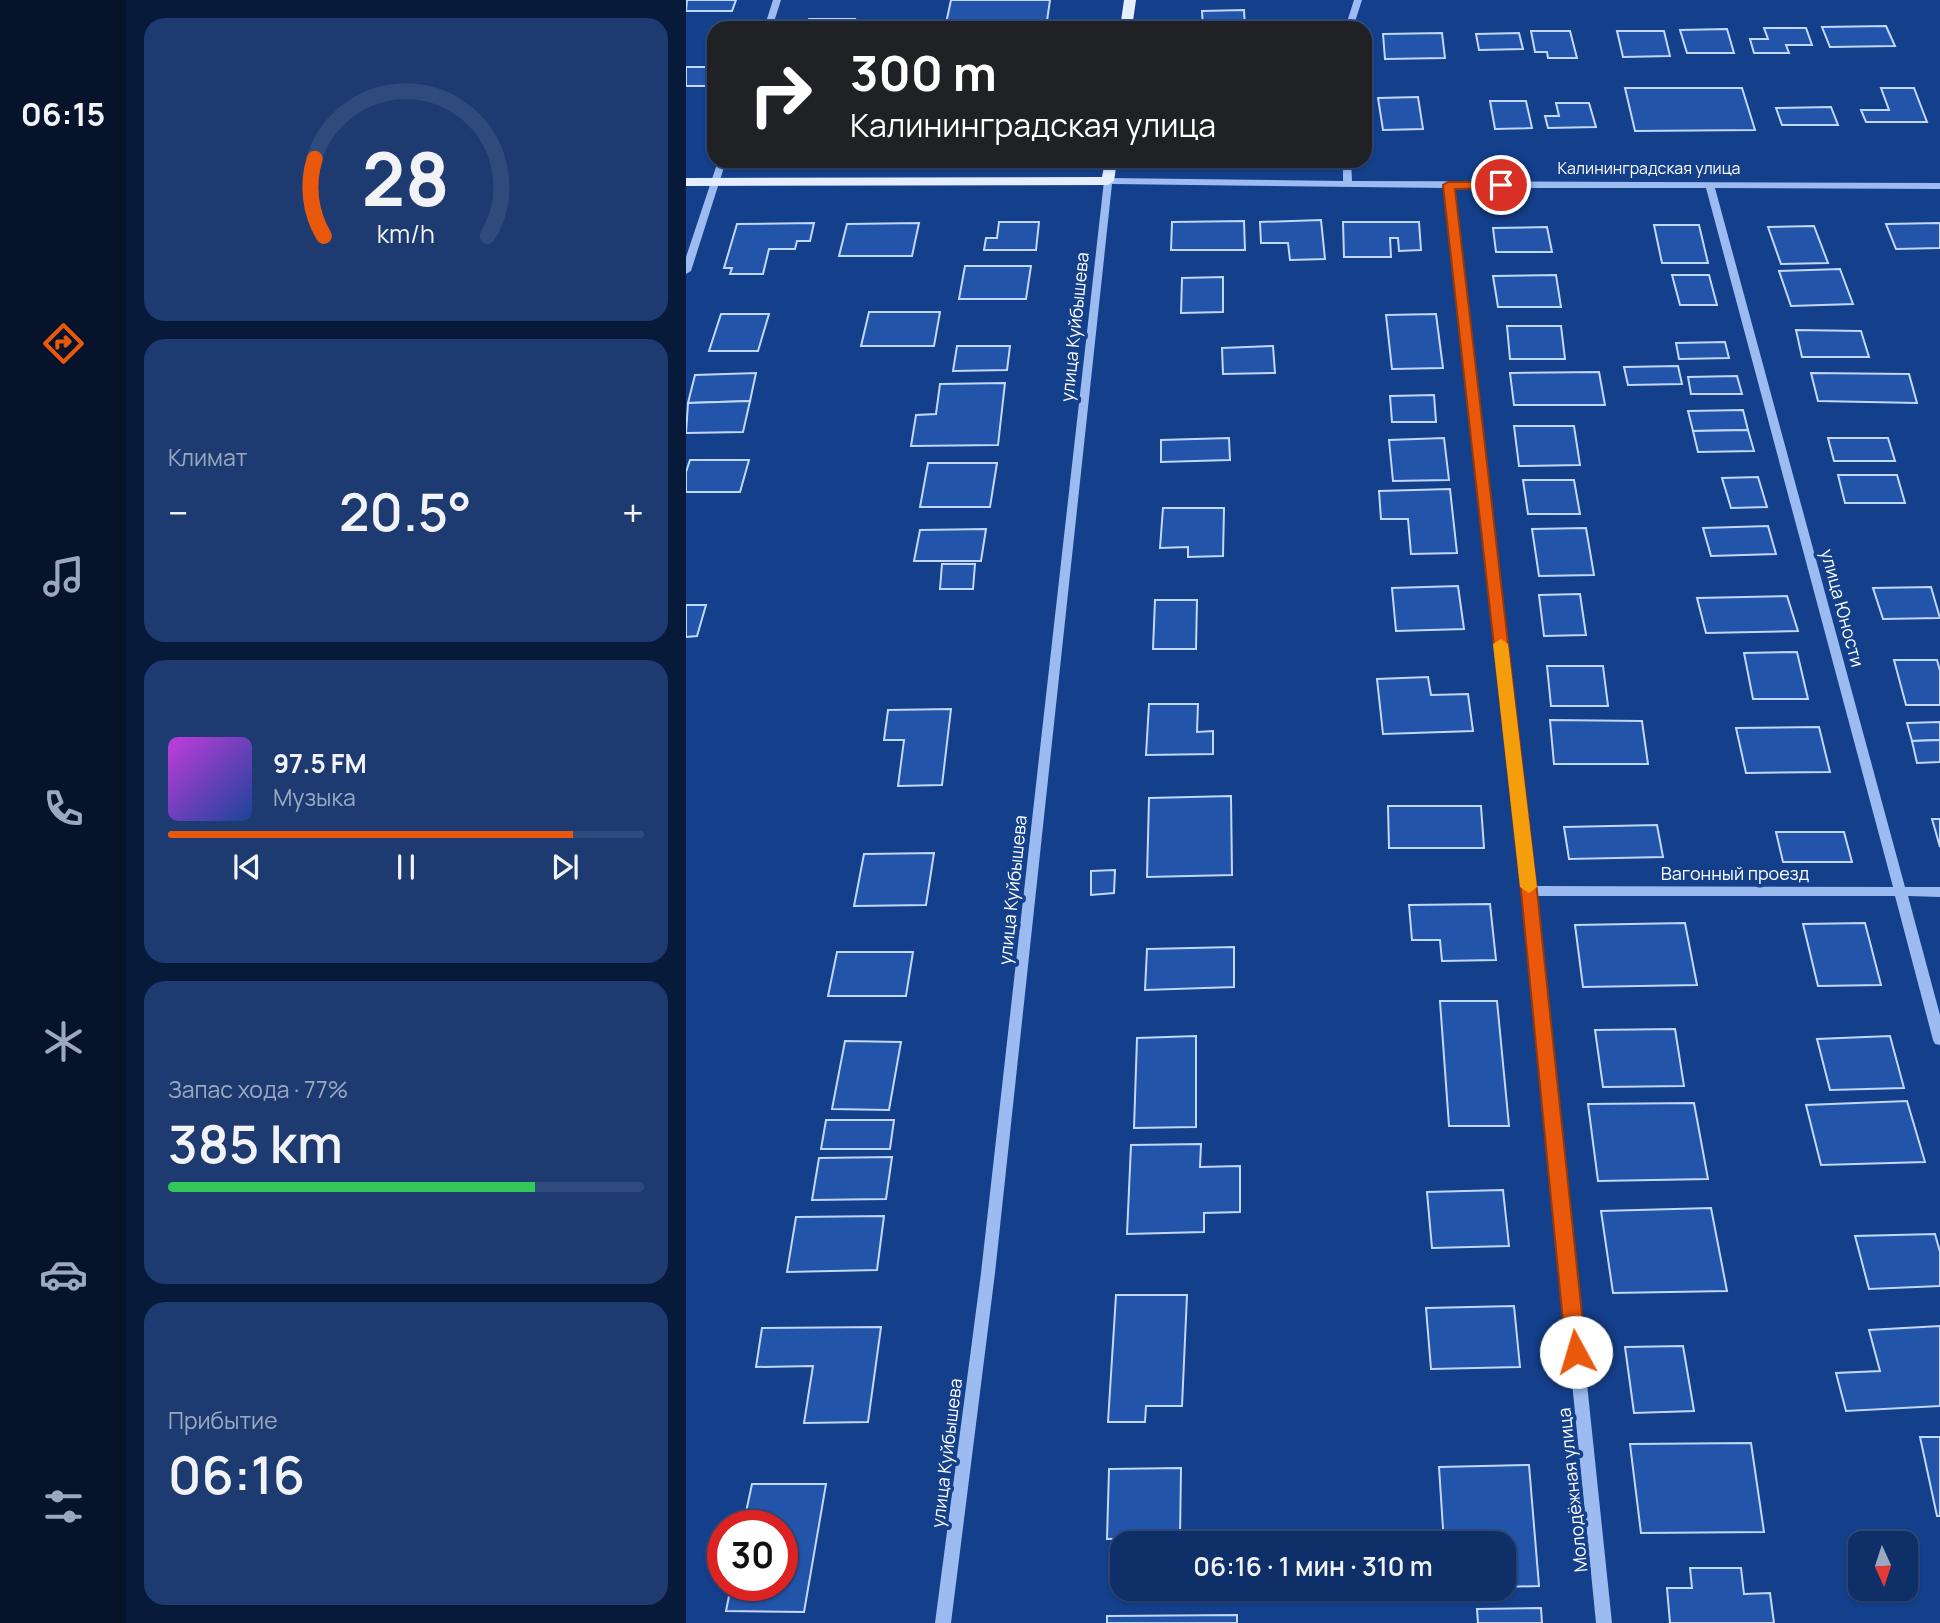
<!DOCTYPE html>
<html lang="ru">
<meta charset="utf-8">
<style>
:root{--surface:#0f2f68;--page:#1d3b71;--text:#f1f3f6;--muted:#9ba9c0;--line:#2f4a7c;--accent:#ea580c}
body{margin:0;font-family:Manrope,sans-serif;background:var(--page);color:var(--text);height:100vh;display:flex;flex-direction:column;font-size:26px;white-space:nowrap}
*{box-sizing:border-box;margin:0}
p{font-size:23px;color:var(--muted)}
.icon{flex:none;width:38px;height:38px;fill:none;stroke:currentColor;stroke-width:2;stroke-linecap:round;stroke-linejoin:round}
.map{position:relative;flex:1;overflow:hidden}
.drawer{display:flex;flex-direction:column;gap:18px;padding:18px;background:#081a39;width:560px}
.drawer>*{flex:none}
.banner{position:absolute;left:21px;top:21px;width:665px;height:147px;border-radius:21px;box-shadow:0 2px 5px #0004,0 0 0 2px var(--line);background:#202124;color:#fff;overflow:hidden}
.needle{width:46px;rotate:177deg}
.controls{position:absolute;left:1162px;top:1531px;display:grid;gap:14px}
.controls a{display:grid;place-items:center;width:70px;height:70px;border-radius:14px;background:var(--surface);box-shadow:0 2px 5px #0004,0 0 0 2px var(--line);font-size:35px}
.speed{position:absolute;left:21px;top:1510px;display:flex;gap:14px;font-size:35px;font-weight:700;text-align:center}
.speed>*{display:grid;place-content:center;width:91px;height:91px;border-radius:50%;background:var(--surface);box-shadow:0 2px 5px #0004,0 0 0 2px var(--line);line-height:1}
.speed .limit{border:10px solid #d22;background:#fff;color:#111}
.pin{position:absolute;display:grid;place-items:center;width:60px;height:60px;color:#fff;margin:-30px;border:4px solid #fff;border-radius:50%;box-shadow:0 2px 7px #0007}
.me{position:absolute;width:77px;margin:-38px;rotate:354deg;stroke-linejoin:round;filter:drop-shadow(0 0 5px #0008)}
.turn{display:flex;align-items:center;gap:24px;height:147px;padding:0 28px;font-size:32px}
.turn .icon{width:91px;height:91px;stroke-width:2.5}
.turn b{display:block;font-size:49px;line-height:60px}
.big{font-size:52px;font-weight:600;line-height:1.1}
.drawer .widget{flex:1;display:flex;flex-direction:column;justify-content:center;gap:10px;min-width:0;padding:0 24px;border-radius:21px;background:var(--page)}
.drawer .dial{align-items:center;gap:0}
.dial svg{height:182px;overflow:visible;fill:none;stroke:var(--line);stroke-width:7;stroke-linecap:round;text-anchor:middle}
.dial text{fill:var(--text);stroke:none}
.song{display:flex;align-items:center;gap:21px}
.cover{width:84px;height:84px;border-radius:10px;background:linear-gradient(135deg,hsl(290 70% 55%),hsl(220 70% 35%))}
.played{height:7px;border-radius:4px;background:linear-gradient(90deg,var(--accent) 85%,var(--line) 85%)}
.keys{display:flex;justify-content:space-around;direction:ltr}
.heat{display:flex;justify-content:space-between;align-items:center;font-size:38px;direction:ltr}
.charge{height:10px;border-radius:5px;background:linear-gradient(90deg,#34c759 77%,var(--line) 0)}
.trip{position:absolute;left:424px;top:1531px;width:406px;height:70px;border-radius:21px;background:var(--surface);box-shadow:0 2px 5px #0004,0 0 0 2px var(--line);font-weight:600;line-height:70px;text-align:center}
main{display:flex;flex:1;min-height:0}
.menu{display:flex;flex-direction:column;width:126px;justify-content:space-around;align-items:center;background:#06132a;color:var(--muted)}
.menu .icon{width:49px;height:49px}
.menu .active{color:var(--accent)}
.menu b{font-size:32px;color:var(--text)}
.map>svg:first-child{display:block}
.building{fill:#2254aa;stroke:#c2d8fb;stroke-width:2}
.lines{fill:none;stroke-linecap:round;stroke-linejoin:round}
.minor{fill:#9cbbf0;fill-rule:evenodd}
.major{fill:#e5edff;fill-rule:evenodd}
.route{fill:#ea580c;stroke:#983908;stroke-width:2}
.slow{fill:#f59e0b}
.labels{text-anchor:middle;stroke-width:7;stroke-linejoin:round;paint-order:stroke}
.far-street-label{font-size:16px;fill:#fff;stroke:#143f8b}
.street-label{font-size:18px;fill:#fff;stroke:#143f8b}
</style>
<main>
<nav class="menu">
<b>06:15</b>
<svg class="icon active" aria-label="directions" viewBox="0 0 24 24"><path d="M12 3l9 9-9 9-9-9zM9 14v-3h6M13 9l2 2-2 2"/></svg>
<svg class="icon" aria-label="music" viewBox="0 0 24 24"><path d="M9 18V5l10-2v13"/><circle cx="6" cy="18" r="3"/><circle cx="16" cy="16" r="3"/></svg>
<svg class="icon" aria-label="phone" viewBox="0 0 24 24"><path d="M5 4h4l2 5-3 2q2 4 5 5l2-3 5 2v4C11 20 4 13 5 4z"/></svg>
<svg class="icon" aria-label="climate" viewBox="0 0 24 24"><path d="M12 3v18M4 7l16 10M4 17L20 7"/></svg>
<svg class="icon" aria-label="car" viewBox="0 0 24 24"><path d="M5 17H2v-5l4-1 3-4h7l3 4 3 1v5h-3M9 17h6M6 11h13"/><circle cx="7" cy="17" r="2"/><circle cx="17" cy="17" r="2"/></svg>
<svg class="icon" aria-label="filters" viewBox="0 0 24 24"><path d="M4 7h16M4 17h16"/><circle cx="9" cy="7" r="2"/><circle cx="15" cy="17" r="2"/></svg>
</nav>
<section class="drawer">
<div class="widget dial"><svg viewBox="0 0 100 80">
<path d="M14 69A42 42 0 1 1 86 69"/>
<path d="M14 69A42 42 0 0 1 10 35" stroke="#ea580c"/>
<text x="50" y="56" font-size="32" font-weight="700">28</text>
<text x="50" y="72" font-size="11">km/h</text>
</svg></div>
<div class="widget"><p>Климат</p>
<div class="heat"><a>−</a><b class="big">20.5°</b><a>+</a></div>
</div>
<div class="widget">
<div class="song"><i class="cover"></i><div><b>97.5 FM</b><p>Музыка</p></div></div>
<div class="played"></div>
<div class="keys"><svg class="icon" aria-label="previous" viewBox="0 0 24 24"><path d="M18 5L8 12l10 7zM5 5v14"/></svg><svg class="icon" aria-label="pause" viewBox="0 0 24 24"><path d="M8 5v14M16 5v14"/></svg><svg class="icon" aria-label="next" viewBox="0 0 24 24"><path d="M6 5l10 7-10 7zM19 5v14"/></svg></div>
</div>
<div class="widget"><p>Запас хода · 77%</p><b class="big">385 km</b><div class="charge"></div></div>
<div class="widget"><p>Прибытие</p><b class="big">06:16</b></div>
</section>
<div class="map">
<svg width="1254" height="1623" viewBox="0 0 1254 1623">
<rect width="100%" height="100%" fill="#143f8b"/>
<g class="building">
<polygon points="1,0 50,0 46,11 0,11"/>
<polygon points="265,0 364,0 360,28 259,28"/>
<polygon points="558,10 559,28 517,28 516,11"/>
<polygon points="123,19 169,19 167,28 120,28"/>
<polygon points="1200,26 1209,46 1144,47 1136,27"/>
<polygon points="1078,28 1120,28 1126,45 1100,45 1103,53 1068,53 1064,39 1082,39"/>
<polygon points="1041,29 1048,53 1001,53 994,30"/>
<polygon points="845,31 884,31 891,58 862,58 861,52 849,52"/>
<polygon points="931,31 978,31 984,56 937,57"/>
<polygon points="756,33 759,58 699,59 697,34"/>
<polygon points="833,33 837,49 793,50 790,34"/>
<polygon points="0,67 26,67 20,86 0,86"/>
<polygon points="939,88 1056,88 1069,130 949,131"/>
<polygon points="1195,88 1228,88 1241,122 1180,122 1175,110 1203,110"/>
<polygon points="732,97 737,129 697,130 692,98"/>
<polygon points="804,101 840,101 846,128 809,129"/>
<polygon points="870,103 903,103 910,127 862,128 859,116 873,116"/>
<polygon points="1145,107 1152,125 1096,125 1090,108"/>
<polygon points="635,220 639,259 604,260 602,243 575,243 574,222"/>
<polygon points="558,221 559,250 485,250 486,222"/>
<polygon points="313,222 353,222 350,250 298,250 300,238 311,238"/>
<polygon points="657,222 733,222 735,250 713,251 712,238 704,238 705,257 658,257"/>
<polygon points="128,223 124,241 111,241 109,249 83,249 77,274 44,274 46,268 38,268 51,224"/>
<polygon points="233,223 226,256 153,256 161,224"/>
<polygon points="1254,223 1254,248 1210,249 1200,224"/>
<polygon points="968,225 1013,225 1022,263 976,263"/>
<polygon points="1128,226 1142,263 1095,264 1082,227"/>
<polygon points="861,227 866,252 810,252 807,228"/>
<polygon points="279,266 345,266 340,299 273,299"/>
<polygon points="1154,269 1167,304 1105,306 1093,271"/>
<polygon points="870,275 875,307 812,307 807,276"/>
<polygon points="986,275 1023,275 1031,305 994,305"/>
<polygon points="537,277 537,312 495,313 496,278"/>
<polygon points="183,312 254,312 248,346 175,346"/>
<polygon points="35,314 83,314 72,351 23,351"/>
<polygon points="750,314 757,368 706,369 700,315"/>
<polygon points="821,326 875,326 879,359 824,359"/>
<polygon points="1110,330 1175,331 1183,357 1116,357"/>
<polygon points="1039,342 1043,358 993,359 990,343"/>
<polygon points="271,346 324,346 321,370 267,371"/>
<polygon points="587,346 589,373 537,374 536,348"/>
<polygon points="992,366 996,384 942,385 938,367"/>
<polygon points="913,372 919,405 828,405 824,373"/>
<polygon points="70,373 64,401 2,403 9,375"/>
<polygon points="1125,373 1223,374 1231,403 1132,401"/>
<polygon points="1051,376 1056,394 1005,394 1002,377"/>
<polygon points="319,383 312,445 225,446 230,415 250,414 254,384"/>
<polygon points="748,395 750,422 706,422 704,396"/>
<polygon points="64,401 57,432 0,433 2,403"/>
<polygon points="1057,410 1062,430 1007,431 1002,411"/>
<polygon points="828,426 888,426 894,465 833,466"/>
<polygon points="1062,430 1068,451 1012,452 1007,431"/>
<polygon points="543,438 544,460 475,462 475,440"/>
<polygon points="758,438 763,480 707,481 703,440"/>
<polygon points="1142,438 1202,438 1209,461 1148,461"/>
<polygon points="4,460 63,460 54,492 0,492 0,472"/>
<polygon points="242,463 311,463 304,507 234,507"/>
<polygon points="1152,475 1211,475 1219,503 1159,503"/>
<polygon points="1072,477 1081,507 1045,508 1036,478"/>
<polygon points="837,480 888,480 894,514 842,514"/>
<polygon points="764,489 771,553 725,554 722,519 695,519 693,491"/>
<polygon points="477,508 538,508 537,556 502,557 502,547 474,548"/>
<polygon points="1082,526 1090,554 1025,556 1017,528"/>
<polygon points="900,528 908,575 853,576 846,529"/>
<polygon points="300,529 295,561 228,561 234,530"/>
<polygon points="256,564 289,564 287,589 254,589"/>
<polygon points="772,586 778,629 710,631 706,588"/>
<polygon points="1245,587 1254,618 1197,619 1187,588"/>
<polygon points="894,594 900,635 858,636 853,595"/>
<polygon points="1101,596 1112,631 1020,633 1011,598"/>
<polygon points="469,600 511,600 510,649 467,649"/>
<polygon points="0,605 20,605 11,636 0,637"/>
<polygon points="1111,652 1122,699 1067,699 1058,653"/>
<polygon points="1208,660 1251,660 1254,671 1254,705 1220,705"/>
<polygon points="861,666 917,666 922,706 865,706"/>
<polygon points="742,677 745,695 782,694 787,731 697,734 691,679"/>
<polygon points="463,704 512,704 511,732 527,731 527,754 460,755"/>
<polygon points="265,709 256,785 212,786 218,740 198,740 202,710"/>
<polygon points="864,720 956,721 962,764 868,764"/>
<polygon points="1254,722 1254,740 1226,741 1221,723"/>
<polygon points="1133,727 1144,772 1060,773 1050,728"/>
<polygon points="1254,740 1254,762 1231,763 1226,741"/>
<polygon points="545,796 546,875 461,877 463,798"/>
<polygon points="702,806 795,806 798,848 703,848"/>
<polygon points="1246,819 1254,819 1254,847"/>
<polygon points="971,825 977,857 883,859 878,827"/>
<polygon points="1090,832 1158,832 1166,862 1097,862"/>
<polygon points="248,853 240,905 168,906 178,854"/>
<polygon points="429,870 428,893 405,895 405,871"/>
<polygon points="804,904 810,960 756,961 754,940 726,940 723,905"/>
<polygon points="999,923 1011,985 897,987 889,925"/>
<polygon points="1179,923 1195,985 1132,986 1117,924"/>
<polygon points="548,947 548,987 459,990 461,949"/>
<polygon points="151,952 227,952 220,996 142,996"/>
<polygon points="754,1001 811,1001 823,1126 763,1126"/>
<polygon points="989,1029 998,1086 917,1087 909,1030"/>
<polygon points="510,1036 510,1127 448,1128 451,1038"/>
<polygon points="1204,1036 1218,1088 1144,1090 1131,1039"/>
<polygon points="159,1041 215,1042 203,1110 146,1109"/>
<polygon points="1221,1101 1239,1162 1135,1165 1120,1105"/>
<polygon points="1008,1103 1022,1179 912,1181 902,1104"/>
<polygon points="140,1120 208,1120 204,1149 135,1149"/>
<polygon points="515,1144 514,1167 554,1166 554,1212 518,1213 518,1232 441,1234 445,1145"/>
<polygon points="206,1157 200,1199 126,1200 133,1158"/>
<polygon points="817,1190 823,1246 746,1248 741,1192"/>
<polygon points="1025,1208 1041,1291 927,1293 915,1211"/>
<polygon points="198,1216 191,1270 101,1272 110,1217"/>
<polygon points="1249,1234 1254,1252 1254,1286 1183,1289 1169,1236"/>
<polygon points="430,1295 501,1295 496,1406 460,1406 459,1422 422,1422"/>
<polygon points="828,1306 834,1367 745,1369 740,1308"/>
<polygon points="1254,1326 1254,1406 1160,1411 1150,1373 1194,1371 1183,1330"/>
<polygon points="195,1327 182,1422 118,1423 127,1366 70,1367 76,1328"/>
<polygon points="997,1346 1008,1411 948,1413 939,1347"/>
<polygon points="1234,1437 1254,1437 1254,1516 1251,1516"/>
<polygon points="1065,1443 1078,1532 955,1533 944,1444"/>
<polygon points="843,1465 853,1586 817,1587 817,1544 758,1544 753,1467"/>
<polygon points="495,1468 494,1537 421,1539 423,1469"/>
<polygon points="66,1484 140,1484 118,1612 40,1611 45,1586 96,1586 96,1526 57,1526"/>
<polygon points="1004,1568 1055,1568 1058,1594 1084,1593 1088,1623 984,1623 981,1588 1006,1588"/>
<polygon points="855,1608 856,1623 792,1623 791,1609"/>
<polygon points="551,1615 551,1623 421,1623 421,1616"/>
</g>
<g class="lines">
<g class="minor">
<polygon points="87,0 95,0 86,28 78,28"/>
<polygon points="668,0 676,0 667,28 659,28"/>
<polygon points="32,161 40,161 5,271 0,274 0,257"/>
<path d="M657 161H665L666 181 1254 183V189L1029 188 1219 887H1254V897L1222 896 1254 1015V1045L1249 1044 1247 1040 1209 896H850L926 1623H910L837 891 758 188 426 184 309 1273 265 1623H249L295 1273 418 181 422 178 657 181ZM767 188H1020L1207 887 849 886Z"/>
</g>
<g class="major">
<polygon points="438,0 450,0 446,28 434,28"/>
<polygon points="419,161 431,161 428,181 422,185 0,186 0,178 416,177"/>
</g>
</g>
<polygon class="route" points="815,182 819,183 819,188 769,189 851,891 900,1352 897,1358 890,1360 883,1358 880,1352 835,891 757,185 762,182"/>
<polygon class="slow" points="815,639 822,644 851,887 843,893 834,887 807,644"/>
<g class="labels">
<g class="far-street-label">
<text x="963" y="174">Калининградская улица</text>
</g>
<g class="street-label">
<text transform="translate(389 327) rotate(-84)" y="6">улица Куйбышева</text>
<text transform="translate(1156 608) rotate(75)" y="6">улица Юности</text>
<text x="1049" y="880">Вагонный проезд</text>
<text transform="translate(327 890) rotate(-84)" y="6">улица Куйбышева</text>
<text transform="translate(261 1453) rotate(-83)" y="6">улица Куйбышева</text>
<text transform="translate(887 1490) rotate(-96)" y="6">Молодёжная улица</text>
</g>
</g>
</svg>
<div class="controls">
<a><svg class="needle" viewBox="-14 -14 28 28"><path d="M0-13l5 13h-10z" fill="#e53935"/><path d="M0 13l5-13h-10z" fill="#9ba9c0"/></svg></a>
</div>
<div class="speed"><div class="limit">30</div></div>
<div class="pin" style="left:815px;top:185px;background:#d93025"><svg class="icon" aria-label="arrive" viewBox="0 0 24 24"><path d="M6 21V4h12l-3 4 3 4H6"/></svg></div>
<svg class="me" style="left:890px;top:1352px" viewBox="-20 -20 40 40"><circle r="19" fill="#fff"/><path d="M0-13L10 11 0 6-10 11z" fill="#ea580c"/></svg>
<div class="trip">06:16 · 1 мин · 310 m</div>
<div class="banner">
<div class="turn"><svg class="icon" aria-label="right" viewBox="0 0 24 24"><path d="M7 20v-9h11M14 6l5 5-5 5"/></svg><div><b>300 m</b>Калининградская улица</div></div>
</div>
</div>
</main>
